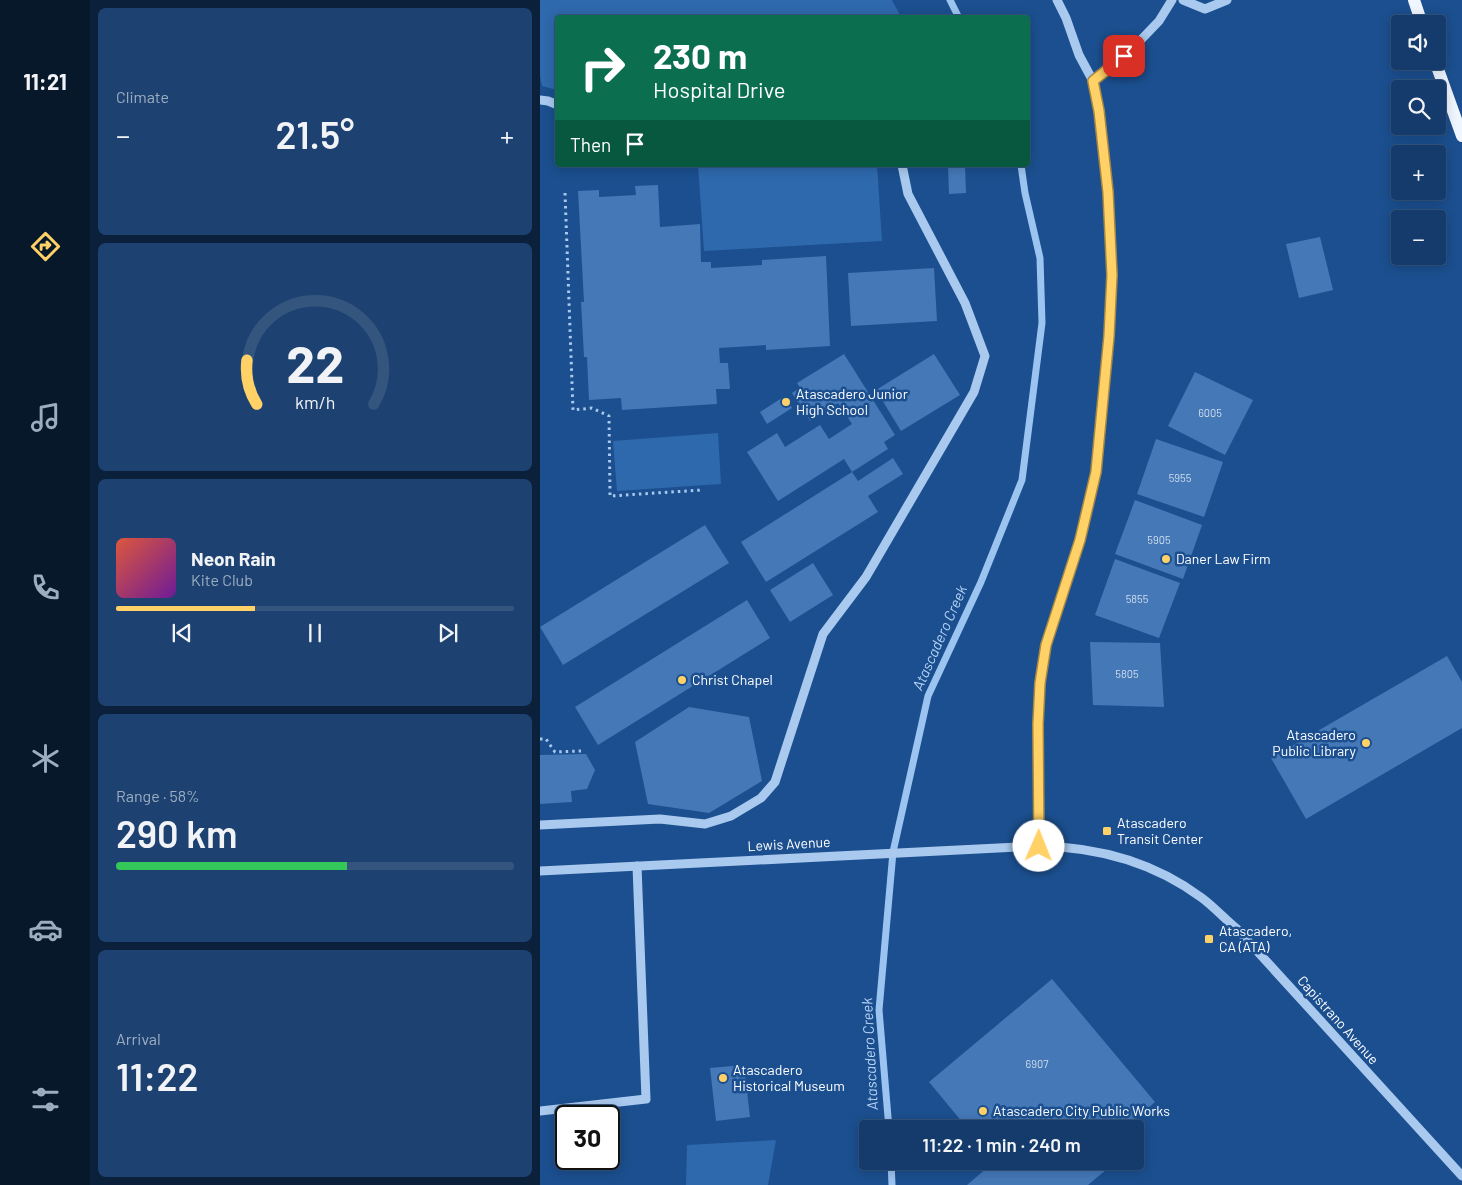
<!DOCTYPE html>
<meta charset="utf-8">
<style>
:root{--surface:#143b6b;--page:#1d4271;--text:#f1f3f6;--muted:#9dadc1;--line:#33557e;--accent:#ffd166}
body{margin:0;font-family:Barlow,sans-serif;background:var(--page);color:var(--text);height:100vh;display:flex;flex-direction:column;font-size:19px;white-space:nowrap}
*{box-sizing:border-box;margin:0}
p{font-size:16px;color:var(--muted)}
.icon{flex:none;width:28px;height:28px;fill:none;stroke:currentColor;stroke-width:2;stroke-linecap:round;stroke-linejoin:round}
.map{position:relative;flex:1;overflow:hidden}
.details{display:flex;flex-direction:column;gap:8px;padding:8px;background:#0b203b;width:450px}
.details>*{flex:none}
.hud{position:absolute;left:15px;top:15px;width:475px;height:152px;border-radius:5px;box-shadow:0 2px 12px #0003,0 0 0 1px var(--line);background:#0b6e4f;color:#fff;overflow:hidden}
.buttons{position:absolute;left:851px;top:15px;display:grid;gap:10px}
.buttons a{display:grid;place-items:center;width:55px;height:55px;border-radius:5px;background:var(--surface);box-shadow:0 2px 12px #0003,0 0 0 1px var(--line);font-size:25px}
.speed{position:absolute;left:15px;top:1105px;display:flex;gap:10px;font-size:25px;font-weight:700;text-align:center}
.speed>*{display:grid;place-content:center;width:65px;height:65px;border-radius:50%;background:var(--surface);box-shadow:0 2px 12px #0003,0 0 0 1px var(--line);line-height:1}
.speed .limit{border:2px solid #111;border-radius:8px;background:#fff;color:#111}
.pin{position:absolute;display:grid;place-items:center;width:42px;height:42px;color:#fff;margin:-21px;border-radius:10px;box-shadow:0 2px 8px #0006}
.me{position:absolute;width:55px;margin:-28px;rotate:1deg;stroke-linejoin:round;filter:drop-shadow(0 0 4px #0008)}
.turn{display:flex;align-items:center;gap:18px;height:105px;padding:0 15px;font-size:22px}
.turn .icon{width:65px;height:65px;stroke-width:2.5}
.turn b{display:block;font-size:35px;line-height:42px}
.then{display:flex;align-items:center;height:48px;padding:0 15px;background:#0003;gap:10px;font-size:19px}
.big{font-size:38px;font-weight:600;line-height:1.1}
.details .widget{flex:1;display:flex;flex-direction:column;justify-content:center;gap:8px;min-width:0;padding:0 18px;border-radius:8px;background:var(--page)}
.details .dial{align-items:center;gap:0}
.dial svg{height:130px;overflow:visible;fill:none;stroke:var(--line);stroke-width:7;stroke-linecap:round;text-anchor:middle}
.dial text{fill:var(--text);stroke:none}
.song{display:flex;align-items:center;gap:15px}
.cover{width:60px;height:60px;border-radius:8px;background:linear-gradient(135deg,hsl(10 70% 55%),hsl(280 70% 35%))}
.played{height:5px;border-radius:2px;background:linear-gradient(90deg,var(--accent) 35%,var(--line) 35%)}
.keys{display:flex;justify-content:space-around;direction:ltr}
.heat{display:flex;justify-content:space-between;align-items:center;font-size:28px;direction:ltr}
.charge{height:8px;border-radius:4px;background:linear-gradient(90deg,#34c759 58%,var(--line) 0)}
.trip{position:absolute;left:319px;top:1120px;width:285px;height:50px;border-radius:5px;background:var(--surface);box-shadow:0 2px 12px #0003,0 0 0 1px var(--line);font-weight:600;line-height:50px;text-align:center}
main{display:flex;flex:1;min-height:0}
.dock{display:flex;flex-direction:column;width:90px;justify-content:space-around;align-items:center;background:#08182b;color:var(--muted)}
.dock .icon{width:35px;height:35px}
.dock .on{color:var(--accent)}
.dock b{font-size:22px;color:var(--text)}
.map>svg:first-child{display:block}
.green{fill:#2e69ad}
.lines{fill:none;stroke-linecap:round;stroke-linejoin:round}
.stream{stroke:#9cc4f0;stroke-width:7}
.building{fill:#4478b7}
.path{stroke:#a9c9ee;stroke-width:3;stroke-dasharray:2.5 4;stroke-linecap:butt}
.minor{stroke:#a9c9ee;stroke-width:9}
.major{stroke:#f0f6ff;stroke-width:12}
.route-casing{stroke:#a68842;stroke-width:12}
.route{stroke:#ffd166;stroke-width:9}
.poi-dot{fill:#ffd166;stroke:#1b4f8f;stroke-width:2}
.labels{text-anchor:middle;stroke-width:5;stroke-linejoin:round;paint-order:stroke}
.number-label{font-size:11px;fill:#d0dded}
.poi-label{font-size:14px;fill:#fff;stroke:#1b4f8f;text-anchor:start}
.street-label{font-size:14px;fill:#fff;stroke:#1b4f8f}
.water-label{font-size:15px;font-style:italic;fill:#b5d3f5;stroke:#1b4f8f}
</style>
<main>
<nav class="dock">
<b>11:21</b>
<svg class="icon on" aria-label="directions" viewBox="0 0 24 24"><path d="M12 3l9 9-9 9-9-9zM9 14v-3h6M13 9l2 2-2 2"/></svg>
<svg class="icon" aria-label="music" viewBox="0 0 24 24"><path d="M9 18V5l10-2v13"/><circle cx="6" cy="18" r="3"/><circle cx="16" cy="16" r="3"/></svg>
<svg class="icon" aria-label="phone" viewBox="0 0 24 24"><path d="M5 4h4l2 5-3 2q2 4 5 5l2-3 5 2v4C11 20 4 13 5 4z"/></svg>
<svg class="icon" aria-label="climate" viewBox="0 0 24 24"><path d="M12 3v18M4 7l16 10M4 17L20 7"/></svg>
<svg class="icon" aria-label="car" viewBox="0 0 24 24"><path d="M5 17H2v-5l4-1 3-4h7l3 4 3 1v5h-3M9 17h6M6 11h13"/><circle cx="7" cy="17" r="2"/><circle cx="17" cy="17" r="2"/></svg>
<svg class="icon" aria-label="filters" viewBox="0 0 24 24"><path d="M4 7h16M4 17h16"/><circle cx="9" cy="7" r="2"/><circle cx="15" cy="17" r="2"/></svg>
</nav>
<section class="details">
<div class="widget"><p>Climate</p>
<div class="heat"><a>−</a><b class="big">21.5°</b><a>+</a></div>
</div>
<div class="widget dial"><svg viewBox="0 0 100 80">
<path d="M14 69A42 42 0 1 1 86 69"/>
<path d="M14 69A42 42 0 0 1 8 42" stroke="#ffd166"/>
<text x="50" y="56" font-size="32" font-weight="700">22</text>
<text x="50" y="72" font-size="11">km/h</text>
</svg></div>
<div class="widget">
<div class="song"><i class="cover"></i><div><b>Neon Rain</b><p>Kite Club</p></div></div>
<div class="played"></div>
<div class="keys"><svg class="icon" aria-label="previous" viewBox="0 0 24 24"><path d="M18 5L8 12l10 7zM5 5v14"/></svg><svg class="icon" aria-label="pause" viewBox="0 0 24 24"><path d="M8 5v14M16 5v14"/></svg><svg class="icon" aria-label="next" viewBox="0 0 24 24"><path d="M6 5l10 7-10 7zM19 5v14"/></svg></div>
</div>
<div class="widget"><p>Range · 58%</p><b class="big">290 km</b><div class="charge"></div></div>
<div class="widget"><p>Arrival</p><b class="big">11:22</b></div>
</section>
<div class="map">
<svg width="922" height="1185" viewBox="0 0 922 1185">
<rect width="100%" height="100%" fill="#1b4f8f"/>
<g class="green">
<polygon points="0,0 352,0 361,17 18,18 17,90 2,86 0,76"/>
<polygon points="158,165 337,165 342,241 164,251"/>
<polygon points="178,433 181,484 77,491 73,441"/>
<polygon points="236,1140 228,1185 146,1185 147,1145"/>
</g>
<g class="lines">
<g class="stream">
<polyline points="410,0 419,18"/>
<polyline points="349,1129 339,1010 353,852 388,696 441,582 482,480 502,323 500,258 485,193 481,165"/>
<polyline points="351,1161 352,1185"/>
</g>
</g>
<g class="building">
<polygon points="408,165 425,165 426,193 409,194"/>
<polygon points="118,185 120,227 160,224 161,262 171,262 171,268 222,265 222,260 286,256 290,346 226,350 226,345 179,348 180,363 188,363 190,389 176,389 177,404 82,410 81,398 49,400 47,357 44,357 41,302 44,302 38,191 59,190 59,197 96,195 95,186"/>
<polygon points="780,237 793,290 759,298 746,244"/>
<polygon points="394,268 397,321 311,326 308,273"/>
<polygon points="304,354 355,435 344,442 348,449 312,472 304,459 238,501 207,452 237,433 245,447 280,425 289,439 312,424 298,403 270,421 252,393 260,388 257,383"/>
<polygon points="394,354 420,395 361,431 336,390"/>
<polygon points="655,372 713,400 685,455 628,426"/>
<polygon points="245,396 252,408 227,424 220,412"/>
<polygon points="616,439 683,462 664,517 597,494"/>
<polygon points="353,458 363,474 328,496 338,512 226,582 201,542 312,472 318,481"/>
<polygon points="595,500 662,525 643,579 575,554"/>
<polygon points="165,525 189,563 23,665 0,627"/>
<polygon points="575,559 640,583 619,638 555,615"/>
<polygon points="273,563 293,595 250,622 230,590"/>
<polygon points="207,600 230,638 58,745 35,707"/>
<polygon points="550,642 620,643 624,707 553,705"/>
<polygon points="907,656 922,682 922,728 766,819 731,758"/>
<polygon points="149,707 209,717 222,781 169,813 108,804 95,742"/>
<polygon points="46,754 55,770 47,789 31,791 32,802 0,804 0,755"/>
<polygon points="512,979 615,1102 584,1129 428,1129 389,1082"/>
<polygon points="204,1065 210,1117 176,1121 170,1068"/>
<polygon points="455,1161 574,1161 573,1164 548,1185 427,1185"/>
</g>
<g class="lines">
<g class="path">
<polyline points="25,193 33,410 52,408 69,416 70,496 162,490"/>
<polyline points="0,739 6,739 15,752 41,751"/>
</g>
<g class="minor">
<polyline points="643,0 665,9 687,0"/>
<polyline points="553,81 596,45 619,21 632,0"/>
<polyline points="0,100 8,101 18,105"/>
<polyline points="0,825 120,819 165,824 191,816 221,798 235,782 283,634 326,577 434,392 445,356 425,303 368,194 362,165"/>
<polyline points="499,846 498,724 500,683 506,645 540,540 556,472 569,337 572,275 568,192 559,111 553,81 539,55 526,18 517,0"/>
<path d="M0 871 499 846C558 847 615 863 662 898 674 907 685 919 697 929L922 1176"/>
<polyline points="0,1111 106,1099 97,866"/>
</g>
<g class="major">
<polyline points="874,0 882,24"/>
<polyline points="895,61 922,136"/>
</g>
</g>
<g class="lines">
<defs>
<polyline id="route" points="499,846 498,724 500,683 506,645 540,540 556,472 569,336 572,275 568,192 559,111 553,81 584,56"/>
</defs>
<use href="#route" class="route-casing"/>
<use href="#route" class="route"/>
</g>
<g class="poi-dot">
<circle cx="246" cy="402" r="5"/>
<circle cx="626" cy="559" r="5"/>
<circle cx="142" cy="680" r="5"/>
<circle cx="826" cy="743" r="5"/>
<rect x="562" y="826" width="10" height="10" rx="2.5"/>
<rect x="664" y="934" width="10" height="10" rx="2.5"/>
<circle cx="183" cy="1078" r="5"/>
<circle cx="443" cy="1111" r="5"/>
</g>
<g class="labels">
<g class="number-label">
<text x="670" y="417">6005</text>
<text x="640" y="482">5955</text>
<text x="619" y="544">5905</text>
<text x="597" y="603">5855</text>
<text x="587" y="678">5805</text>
<text x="497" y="1068">6907</text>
</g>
<g class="poi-label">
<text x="256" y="399">Atascadero Junior<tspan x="256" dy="16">High School</tspan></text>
<text x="636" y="564">Daner Law Firm</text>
<text x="152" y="685">Christ Chapel</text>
<text x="816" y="740" text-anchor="end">Atascadero<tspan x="816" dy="16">Public Library</tspan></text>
<text x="577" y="828">Atascadero<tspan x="577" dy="16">Transit Center</tspan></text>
<text x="679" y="936">Atascadero,<tspan x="679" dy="16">CA (ATA)</tspan></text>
<text x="193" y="1075">Atascadero<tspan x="193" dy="16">Historical Museum</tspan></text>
<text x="453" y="1116">Atascadero City Public Works</text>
</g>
<g class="street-label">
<text transform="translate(249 844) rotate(-3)" y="5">Lewis Avenue</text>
<text transform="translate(798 1020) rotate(48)" y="5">Capistrano Avenue</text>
</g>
<g class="water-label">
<text transform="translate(400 638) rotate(-66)" y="5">Atascadero Creek</text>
<text transform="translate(330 1054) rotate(-93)" y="5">Atascadero Creek</text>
</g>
</g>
</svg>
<div class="buttons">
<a><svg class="icon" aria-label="sound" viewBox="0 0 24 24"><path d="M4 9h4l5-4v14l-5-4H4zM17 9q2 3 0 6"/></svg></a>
<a><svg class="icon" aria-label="search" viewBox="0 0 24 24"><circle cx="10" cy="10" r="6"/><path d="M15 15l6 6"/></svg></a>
<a>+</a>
<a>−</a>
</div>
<div class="speed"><div class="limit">30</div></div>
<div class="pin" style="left:584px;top:56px;background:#d93025"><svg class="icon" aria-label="arrive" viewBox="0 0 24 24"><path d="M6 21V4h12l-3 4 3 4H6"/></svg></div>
<svg class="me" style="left:499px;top:846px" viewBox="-20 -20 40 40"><circle r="19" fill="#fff"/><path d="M0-13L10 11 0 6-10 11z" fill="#ffd166"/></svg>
<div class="trip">11:22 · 1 min · 240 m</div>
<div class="hud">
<div class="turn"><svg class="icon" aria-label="right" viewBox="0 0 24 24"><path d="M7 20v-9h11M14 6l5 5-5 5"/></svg><div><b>230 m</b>Hospital Drive</div></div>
<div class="then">Then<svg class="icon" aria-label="arrive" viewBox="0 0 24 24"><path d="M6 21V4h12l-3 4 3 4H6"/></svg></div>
</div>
</div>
</main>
